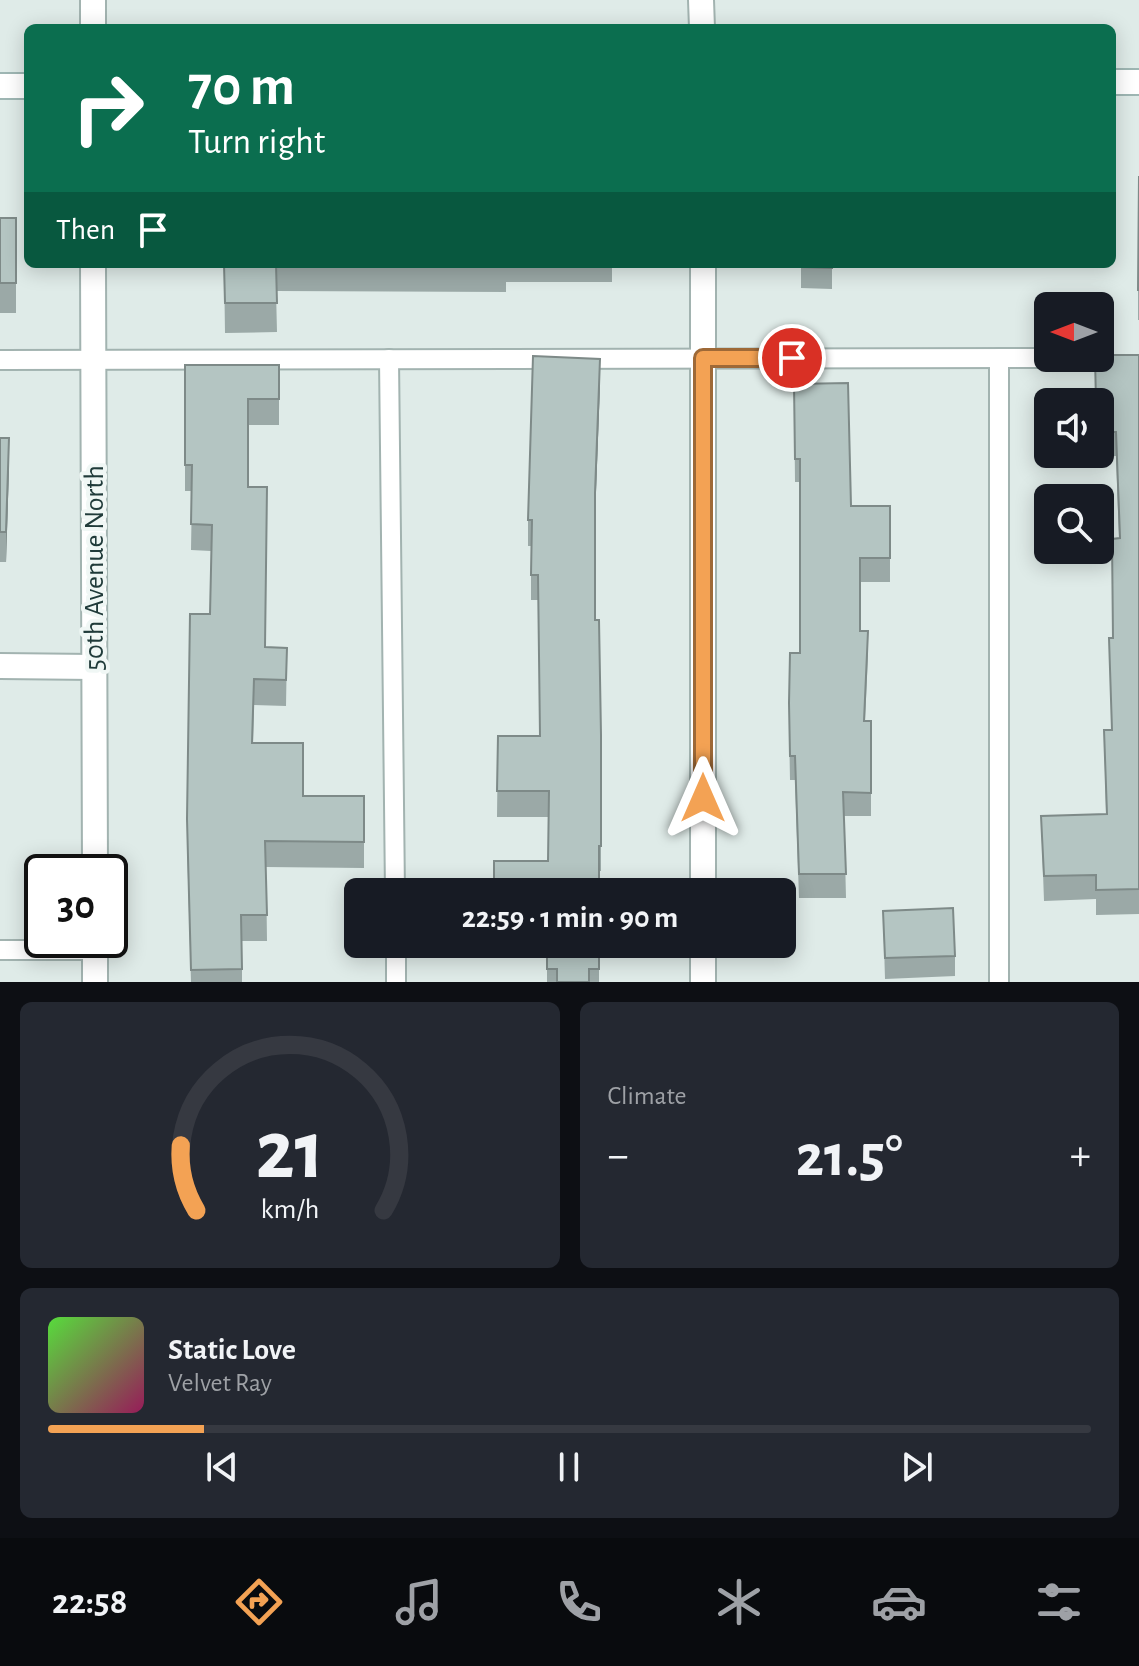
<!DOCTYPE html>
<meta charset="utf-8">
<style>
:root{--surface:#171b24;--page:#242831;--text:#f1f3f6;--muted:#9ea1a6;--line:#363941;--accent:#f3a254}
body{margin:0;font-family:"Alegreya Sans",sans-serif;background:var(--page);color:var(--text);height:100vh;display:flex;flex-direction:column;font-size:30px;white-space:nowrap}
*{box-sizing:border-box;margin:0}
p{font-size:26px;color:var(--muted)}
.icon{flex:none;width:44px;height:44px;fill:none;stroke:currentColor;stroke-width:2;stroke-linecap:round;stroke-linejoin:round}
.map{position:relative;height:982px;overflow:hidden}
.drawer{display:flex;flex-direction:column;gap:20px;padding:20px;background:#0d0f14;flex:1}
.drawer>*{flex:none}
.banner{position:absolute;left:24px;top:24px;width:1092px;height:244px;border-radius:12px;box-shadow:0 4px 20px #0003;background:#0b6e4f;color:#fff;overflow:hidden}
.needle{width:52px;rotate:270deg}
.buttons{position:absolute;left:1034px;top:292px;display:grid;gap:16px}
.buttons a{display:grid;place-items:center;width:80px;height:80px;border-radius:12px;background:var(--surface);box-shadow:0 4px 20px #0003;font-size:40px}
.speed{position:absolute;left:24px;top:854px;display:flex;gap:16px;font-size:40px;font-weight:700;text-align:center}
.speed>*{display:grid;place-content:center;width:104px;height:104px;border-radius:50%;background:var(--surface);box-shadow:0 4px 20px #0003;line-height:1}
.speed .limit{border:4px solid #111;border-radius:12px;background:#fff;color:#111}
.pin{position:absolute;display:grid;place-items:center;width:68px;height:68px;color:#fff;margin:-34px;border:4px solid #fff;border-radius:50%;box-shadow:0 2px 8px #0007}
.me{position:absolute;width:88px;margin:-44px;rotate:0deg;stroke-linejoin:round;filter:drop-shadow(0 0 6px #0008)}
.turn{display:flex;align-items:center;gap:28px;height:168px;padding:0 32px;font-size:36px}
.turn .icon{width:104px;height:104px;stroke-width:2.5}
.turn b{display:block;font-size:56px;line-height:68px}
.then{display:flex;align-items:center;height:76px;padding:0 32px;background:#0003;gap:16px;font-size:30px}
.big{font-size:60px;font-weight:700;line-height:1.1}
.drawer .card{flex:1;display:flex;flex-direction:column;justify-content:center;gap:12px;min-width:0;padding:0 28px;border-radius:12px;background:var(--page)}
.drawer .dial{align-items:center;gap:0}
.dial svg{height:208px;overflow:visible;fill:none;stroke:var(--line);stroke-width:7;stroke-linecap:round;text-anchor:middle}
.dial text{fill:var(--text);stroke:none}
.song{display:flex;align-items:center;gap:24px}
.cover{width:96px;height:96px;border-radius:12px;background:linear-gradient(135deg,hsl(110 70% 55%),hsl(330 70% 35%))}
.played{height:8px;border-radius:4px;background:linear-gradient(90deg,var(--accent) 15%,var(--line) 15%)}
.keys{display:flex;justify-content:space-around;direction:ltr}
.heat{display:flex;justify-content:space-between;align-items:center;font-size:44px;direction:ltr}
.drawer .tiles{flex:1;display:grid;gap:20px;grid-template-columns:1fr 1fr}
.card:last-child{grid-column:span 2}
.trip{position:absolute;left:344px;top:878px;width:452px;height:80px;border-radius:12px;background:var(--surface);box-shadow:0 4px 20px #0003;font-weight:700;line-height:80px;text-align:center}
.tab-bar{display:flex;height:128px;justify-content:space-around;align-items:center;background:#090b0e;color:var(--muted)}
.tab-bar .icon{width:56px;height:56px}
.tab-bar .active{color:var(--accent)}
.tab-bar b{font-size:36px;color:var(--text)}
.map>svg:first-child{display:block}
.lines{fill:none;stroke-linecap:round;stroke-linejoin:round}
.lane-casing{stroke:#a2b3b0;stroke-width:22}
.street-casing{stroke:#a2b3b0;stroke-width:28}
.secondary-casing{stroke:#9eb6b3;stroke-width:28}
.lane{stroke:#fff;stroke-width:18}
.street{stroke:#fff;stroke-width:24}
.secondary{stroke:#fff;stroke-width:24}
.wall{fill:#9ba9a7}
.shaded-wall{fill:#7e8a88}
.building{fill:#b4c5c2;stroke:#7e8a88;stroke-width:2}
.route-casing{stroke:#9e6937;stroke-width:20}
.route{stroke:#f3a254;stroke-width:14}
.labels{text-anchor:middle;stroke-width:8;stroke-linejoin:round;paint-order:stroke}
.street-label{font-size:28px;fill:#203b3a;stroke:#f0f7f5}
</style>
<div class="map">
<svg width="1139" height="982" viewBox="0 0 1139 982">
<rect width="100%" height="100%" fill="#dfebe8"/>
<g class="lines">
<defs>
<g id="lane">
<polyline points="999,358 999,982"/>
<polyline points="389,359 395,892"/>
<polyline points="0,360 1048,358"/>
<polyline points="396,944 396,982"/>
<polyline points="0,950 95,950"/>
</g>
<g id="street">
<polyline points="93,0 93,28"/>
<polyline points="701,0 702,28"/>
<polyline points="93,264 95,872"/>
<polyline points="0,666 94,667"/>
<polyline points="703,892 703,264"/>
<polyline points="95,940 95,982"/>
<polyline points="703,982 703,944"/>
</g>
<g id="secondary">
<polyline points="1112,82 1139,82"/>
<polyline points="0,86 28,86"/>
</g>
</defs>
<use href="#lane" class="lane-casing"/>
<use href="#street" class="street-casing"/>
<use href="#secondary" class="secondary-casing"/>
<use href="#lane" class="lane"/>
<use href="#street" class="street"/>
<use href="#secondary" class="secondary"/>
</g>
<g class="wall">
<polygon points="1139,176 1139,320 1138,320 1138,290"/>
<rect x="0" y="218" width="16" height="95"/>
<polygon points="224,264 612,264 612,282 506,282 506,292 276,291 277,332 225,333"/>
<polygon points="801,264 832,264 832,289 801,288"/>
<polygon points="1139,355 1139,914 1096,915 1096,899 1044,901 1041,816 1106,814 1104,730 1112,730 1109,638 1113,638 1119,538 1116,456 1097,457 1096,454 1100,454 1100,402 1095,402 1095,358"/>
<polygon points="185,365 279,365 279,425 248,425 248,487 265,647 287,648 286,706 254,705 253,743 303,796 364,796 364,868 266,867 267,941 242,941 242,982 191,982 187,845 190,614 210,614 211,551 191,550 192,491 185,491"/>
<polygon points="600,384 595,518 595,620 601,735 601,871 599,871 548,861 548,817 497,817 498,736 540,736 538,600 531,600 531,546 528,546 528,520"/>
<polygon points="794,384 851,506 890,506 890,582 860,582 860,631 868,655 865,721 871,721 871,816 844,816 846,898 799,898 795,780 790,780 789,726 800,653 800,482 795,482"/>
<polygon points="0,438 9,467 6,562 0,562"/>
<polygon points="883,911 955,956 955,976 885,979"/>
<rect x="547" y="944" width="52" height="38"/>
</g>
<g class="shaded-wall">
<polygon points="600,359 600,384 595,518 595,493"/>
<polygon points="9,438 9,467 6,562 6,532"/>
</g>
<g class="building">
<polygon points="1139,176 1139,290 1138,290"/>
<rect x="0" y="218" width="16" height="65"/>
<polygon points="224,264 276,264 277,303 225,303"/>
<polygon points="801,264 832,264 832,268 801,267"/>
<polygon points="1100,355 1139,355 1139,889 1096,890 1096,875 1044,876 1041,816 1107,814 1104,730 1112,730 1109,638 1113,638 1112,539 1120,538 1116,432 1100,432 1100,402 1096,402 1095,358 1100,358"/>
<polygon points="533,356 600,359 595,493 595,620 599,620 601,735 601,846 599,846 599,892 494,892 494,861 548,861 549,791 497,791 498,736 540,736 538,575 531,575 532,520 528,520"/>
<polygon points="185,365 279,365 279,399 248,399 248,487 267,487 265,647 287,648 286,680 254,679 252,743 303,743 303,796 364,796 364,842 265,841 267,915 241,915 242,969 191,970 187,819 190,614 210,614 212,525 191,524 192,465 185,465"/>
<polygon points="848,383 851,506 890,506 890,558 860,558 860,631 868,631 864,721 871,721 871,793 843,792 846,874 799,874 795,756 790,756 789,703 790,653 800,653 800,459 795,459 794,384"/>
<polygon points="0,438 9,438 6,532 0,532"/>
<polygon points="953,908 955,956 885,958 883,911"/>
<polygon points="547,944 599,944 599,969 589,969 589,982 557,982 557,969 547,969"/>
</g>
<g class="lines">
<defs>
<polyline id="route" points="703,798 703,358 792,358"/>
</defs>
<use href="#route" class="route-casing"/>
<use href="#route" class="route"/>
</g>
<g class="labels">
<g class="street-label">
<text transform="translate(93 568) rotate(-90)" y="10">50th Avenue North</text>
</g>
</g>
</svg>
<div class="buttons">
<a><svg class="needle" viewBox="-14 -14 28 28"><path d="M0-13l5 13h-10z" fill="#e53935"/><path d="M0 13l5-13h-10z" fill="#9ea1a6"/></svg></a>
<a><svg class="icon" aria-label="sound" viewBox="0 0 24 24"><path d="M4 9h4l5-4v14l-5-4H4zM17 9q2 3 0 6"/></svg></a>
<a><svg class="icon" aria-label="search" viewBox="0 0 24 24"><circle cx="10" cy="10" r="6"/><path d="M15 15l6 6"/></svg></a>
</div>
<div class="speed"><div class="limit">30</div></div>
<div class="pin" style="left:792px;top:358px;background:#d93025"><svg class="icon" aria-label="arrive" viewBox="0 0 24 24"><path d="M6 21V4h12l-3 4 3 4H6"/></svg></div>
<svg class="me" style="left:703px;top:798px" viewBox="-20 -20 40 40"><path d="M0-17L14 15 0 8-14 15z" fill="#f3a254" stroke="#fff" stroke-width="4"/></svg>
<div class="trip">22:59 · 1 min · 90 m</div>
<div class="banner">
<div class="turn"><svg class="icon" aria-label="right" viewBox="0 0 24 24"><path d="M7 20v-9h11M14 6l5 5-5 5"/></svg><div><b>70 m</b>Turn right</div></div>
<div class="then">Then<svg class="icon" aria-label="arrive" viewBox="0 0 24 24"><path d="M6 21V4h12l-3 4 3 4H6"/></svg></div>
</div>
</div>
<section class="drawer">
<div class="tiles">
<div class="card dial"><svg viewBox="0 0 100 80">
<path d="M14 69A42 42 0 1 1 86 69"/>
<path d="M14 69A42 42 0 0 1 8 44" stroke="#f3a254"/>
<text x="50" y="56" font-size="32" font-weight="700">21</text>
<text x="50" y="72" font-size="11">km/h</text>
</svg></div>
<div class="card"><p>Climate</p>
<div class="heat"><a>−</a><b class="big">21.5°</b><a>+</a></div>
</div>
<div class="card">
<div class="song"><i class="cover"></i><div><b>Static Love</b><p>Velvet Ray</p></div></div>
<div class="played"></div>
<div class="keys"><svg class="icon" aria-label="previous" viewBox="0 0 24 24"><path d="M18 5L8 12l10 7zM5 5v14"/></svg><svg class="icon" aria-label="pause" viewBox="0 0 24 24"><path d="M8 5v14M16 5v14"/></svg><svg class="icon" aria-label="next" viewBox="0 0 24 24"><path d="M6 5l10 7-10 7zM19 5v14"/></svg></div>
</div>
</div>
</section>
<nav class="tab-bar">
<b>22:58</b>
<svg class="icon active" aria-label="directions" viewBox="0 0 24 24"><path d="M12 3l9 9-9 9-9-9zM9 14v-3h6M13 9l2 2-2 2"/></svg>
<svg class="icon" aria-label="music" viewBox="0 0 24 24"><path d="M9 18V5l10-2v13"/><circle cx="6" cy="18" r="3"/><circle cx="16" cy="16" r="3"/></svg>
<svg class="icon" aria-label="phone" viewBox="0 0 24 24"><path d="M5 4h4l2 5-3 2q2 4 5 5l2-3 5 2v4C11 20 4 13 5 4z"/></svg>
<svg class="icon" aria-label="climate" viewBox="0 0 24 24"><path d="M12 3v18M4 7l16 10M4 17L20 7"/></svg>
<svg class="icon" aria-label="car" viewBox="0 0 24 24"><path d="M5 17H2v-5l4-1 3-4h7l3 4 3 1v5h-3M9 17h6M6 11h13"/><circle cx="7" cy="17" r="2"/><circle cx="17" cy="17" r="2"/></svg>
<svg class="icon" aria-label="filters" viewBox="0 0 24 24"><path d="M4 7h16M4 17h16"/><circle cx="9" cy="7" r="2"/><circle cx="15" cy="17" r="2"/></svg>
</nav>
